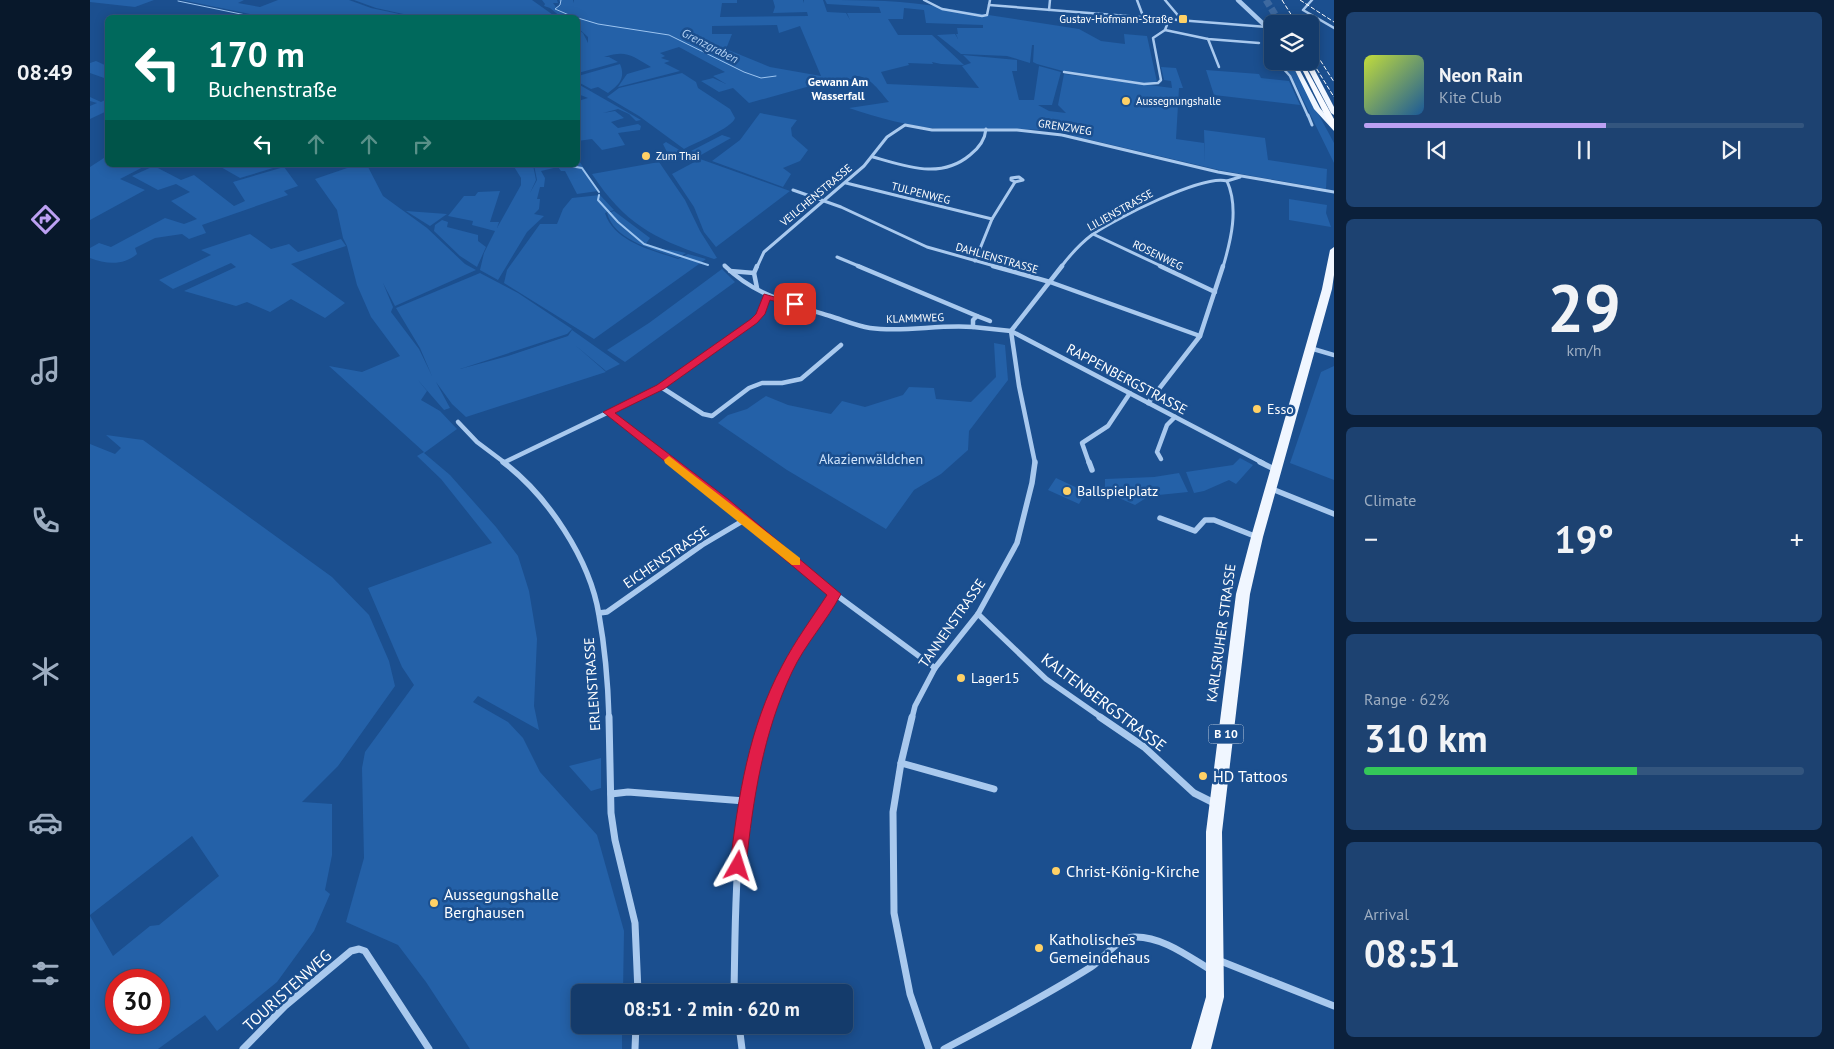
<!DOCTYPE html>
<meta charset="utf-8">
<style>
:root{--surface:#143b6b;--page:#1d4271;--text:#f1f3f6;--muted:#9dadc1;--line:#33557e;--accent:#bca0f2}
body{margin:0;font-family:"PT Sans",sans-serif;background:var(--page);color:var(--text);height:100vh;display:flex;flex-direction:column;font-size:19px;white-space:nowrap}
*{box-sizing:border-box;margin:0}
p{font-size:16px;color:var(--muted)}
.icon{flex:none;width:28px;height:28px;fill:none;stroke:currentColor;stroke-width:2;stroke-linecap:round;stroke-linejoin:round}
.map{position:relative;flex:1;overflow:hidden}
.side{display:flex;flex-direction:column;gap:12px;padding:12px;background:#0b203b;width:500px}
.side>*{flex:none}
.banner{position:absolute;left:15px;top:15px;width:475px;height:152px;border-radius:8px;box-shadow:0 2px 12px #0003,0 0 0 1px var(--line);background:#00695c;color:#fff;overflow:hidden}
.fabs{position:absolute;left:1174px;top:15px;display:grid;gap:10px}
.fabs a{display:grid;place-items:center;width:55px;height:55px;border-radius:8px;background:var(--surface);box-shadow:0 2px 12px #0003,0 0 0 1px var(--line);font-size:25px}
.speed{position:absolute;left:15px;top:969px;display:flex;gap:10px;font-size:25px;font-weight:700;text-align:center}
.speed>*{display:grid;place-content:center;width:65px;height:65px;border-radius:50%;background:var(--surface);box-shadow:0 2px 12px #0003,0 0 0 1px var(--line);line-height:1}
.speed .limit{border:8px solid #d22;background:#fff;color:#111}
.pin{position:absolute;display:grid;place-items:center;width:42px;height:42px;color:#fff;margin:-21px;border-radius:10px;box-shadow:0 2px 8px #0006}
.me{position:absolute;width:55px;margin:-28px;rotate:6deg;stroke-linejoin:round;filter:drop-shadow(0 0 4px #0008)}
.turn{display:flex;align-items:center;gap:18px;height:105px;padding:0 20px;font-size:22px}
.turn .icon{width:65px;height:65px;stroke-width:2.5}
.turn b{display:block;font-size:35px;line-height:42px}
.lanes{display:flex;align-items:center;height:48px;padding:0 20px;background:#0003;justify-content:center;gap:25px;direction:ltr}
.lanes .off{opacity:.35}
.big{font-size:38px;font-weight:800;line-height:1.1}
.side .widget{flex:1;display:flex;flex-direction:column;justify-content:center;gap:8px;min-width:0;padding:0 18px;border-radius:8px;background:var(--page)}
.side .dial{align-items:center;gap:0}
.dial b{font-size:65px;line-height:1}
.song{display:flex;align-items:center;gap:15px}
.cover{width:60px;height:60px;border-radius:8px;background:linear-gradient(135deg,hsl(70 70% 55%),hsl(210 70% 35%))}
.played{height:5px;border-radius:2px;background:linear-gradient(90deg,var(--accent) 55%,var(--line) 55%)}
.keys{display:flex;justify-content:space-around;direction:ltr}
.heat{display:flex;justify-content:space-between;align-items:center;font-size:28px;direction:ltr}
.charge{height:8px;border-radius:4px;background:linear-gradient(90deg,#34c759 62%,var(--line) 0)}
.trip{position:absolute;left:481px;top:984px;width:282px;height:50px;border-radius:8px;background:var(--surface);box-shadow:0 2px 12px #0003,0 0 0 1px var(--line);font-weight:800;line-height:50px;text-align:center}
main{display:flex;flex:1;min-height:0}
.tab-bar{display:flex;flex-direction:column;width:90px;justify-content:space-around;align-items:center;background:#08182b;color:var(--muted)}
.tab-bar .icon{width:35px;height:35px}
.tab-bar .on{color:var(--accent)}
.tab-bar b{font-size:22px;color:var(--text)}
.map>svg:first-child{display:block}
.green{fill:#2461a8;fill-rule:evenodd}
.lines{fill:none;stroke-linecap:round;stroke-linejoin:round}
.stream-far1{stroke:#9cc4f0;stroke-width:1}
.stream{stroke:#9cc4f0;stroke-width:2}
.trunk-tunnel{stroke:#3d69a0;stroke-width:7;stroke-dasharray:7 3;stroke-linecap:butt}
.minor-far4{stroke:#a9c9ee;stroke-width:2.5}
.minor-far3{stroke:#a9c9ee;stroke-width:3}
.minor-far2{stroke:#a9c9ee;stroke-width:4.5}
.minor-far1{stroke:#a9c9ee;stroke-width:5.5}
.minor{stroke:#a9c9ee;stroke-width:7}
.tertiary{stroke:#a9c9ee;stroke-width:4.5}
.primary{fill:#f0f6ff;fill-rule:evenodd}
.trunk{fill:#f8faff;fill-rule:evenodd}
.rail{stroke:#fff;stroke-width:1;stroke-dasharray:4.5 2;stroke-linecap:butt}
.route{fill:#e11d48;stroke:#92132f}
.slow{fill:#f59e0b}
.poi-dot{fill:#ffd166;stroke:#1b4f8f;stroke-width:2}
.labels{text-anchor:middle;stroke-width:5;stroke-linejoin:round;paint-order:stroke}
.far-poi-label{font-size:11px;fill:#fff;stroke:#1b4f8f;text-anchor:start}
.far-street-label{font-size:11px;fill:#fff;stroke:#1b4f8f}
.far-water-label{font-size:12px;font-style:italic;fill:#b5d3f5;stroke:#1b4f8f}
.far-neighbourhood-label{font-size:12px;font-weight:bold;fill:#fff;stroke:#1b4f8f}
.shield{fill:#1b4f8f;stroke:#bbcadd;stroke-width:1}
.shield-label{font-size:12px;font-weight:bold;fill:#fff}
.street-label{font-size:14px;fill:#fff;stroke:#1b4f8f}
.poi-label{font-size:14px;fill:#fff;stroke:#1b4f8f;text-anchor:start}
.park-label{font-size:14px;fill:#cfe3fa;stroke:#1b4f8f}
.near-street-label{font-size:16px;fill:#fff;stroke:#1b4f8f}
.near-poi-label{font-size:16px;fill:#fff;stroke:#1b4f8f;text-anchor:start}
</style>
<main>
<nav class="tab-bar">
<b>08:49</b>
<svg class="icon on" aria-label="directions" viewBox="0 0 24 24"><path d="M12 3l9 9-9 9-9-9zM9 14v-3h6M13 9l2 2-2 2"/></svg>
<svg class="icon" aria-label="music" viewBox="0 0 24 24"><path d="M9 18V5l10-2v13"/><circle cx="6" cy="18" r="3"/><circle cx="16" cy="16" r="3"/></svg>
<svg class="icon" aria-label="phone" viewBox="0 0 24 24"><path d="M5 4h4l2 5-3 2q2 4 5 5l2-3 5 2v4C11 20 4 13 5 4z"/></svg>
<svg class="icon" aria-label="climate" viewBox="0 0 24 24"><path d="M12 3v18M4 7l16 10M4 17L20 7"/></svg>
<svg class="icon" aria-label="car" viewBox="0 0 24 24"><path d="M5 17H2v-5l4-1 3-4h7l3 4 3 1v5h-3M9 17h6M6 11h13"/><circle cx="7" cy="17" r="2"/><circle cx="17" cy="17" r="2"/></svg>
<svg class="icon" aria-label="filters" viewBox="0 0 24 24"><path d="M4 7h16M4 17h16"/><circle cx="9" cy="7" r="2"/><circle cx="15" cy="17" r="2"/></svg>
</nav>
<div class="map">
<svg width="1244" height="1049" viewBox="0 0 1244 1049">
<rect width="100%" height="100%" fill="#1b4f8f"/>
<g class="green">
<polygon points="0,0 64,0 45,7 0,2"/>
<polygon points="92,0 154,0 148,3 170,7 188,0 259,0 281,8 323,17 174,17"/>
<polygon points="264,0 442,0 466,17 327,17 286,8"/>
<path d="M452 0H467L468 3H463L466 7 471 5 469 0H483L484 3V0H647V3H632L630 17 718 16 717 12 683 13 685 7 683 0H713L714 3V0H733L737 12 756 13 760 20 757 13H791L789 7 737 4 735 0C773 0 818 0 853 8L989 29 1011 41 1035 44 1034 34 1057 36 1067 82 1063 84 980 73 947 64 943 62 944 45H942L940 63 917 56 871 54 847 35 865 34 868 39 866 34H868L867 28H893V25L836 23 834 10 814 8 813 19H798L808 35H842L874 65 851 64 842 62 843 64 818 63 819 65 791 72 797 84 889 88 872 66 881 63 873 55 927 60V71H922L929 100H944L949 66 971 72 962 105H948L959 111 976 113 968 105 974 74 1082 88 1081 81 1074 80 1071 67 1086 68 1093 88H1089L1086 139 1114 143 1115 163 1114 130 1175 138 1178 160 1237 169 1236 189 1129 170 980 135 983 130 951 123 952 130C919 128 885 131 852 129 821 127 789 118 759 108L799 102C790 92 781 77 767 76L768 79H754L753 83 745 84 732 78 715 82 720 86 659 103 643 88 629 92 611 81 623 78 636 84 623 76 635 72 589 47 570 53 575 56 571 58 580 61 574 63 590 71 528 87 537 74 561 67C541 55 536 50 514 57H519L528 62 488 73V30L493 33 498 43V37L488 28V18L471 17 460 8 454 6 455 4ZM687 25 689 33 710 26 731 76 680 67 636 49 642 34H622V26Z"/>
<polygon points="6,61 17,66 17,79 0,73 0,63"/>
<path d="M530 64C536 78 529 85 518 93L508 87 501 89 488 82V76Z"/>
<polygon points="1192,65 1203,67 1244,143 1244,163 1201,75"/>
<polygon points="1116,70 1169,74 1171,78 1199,81 1210,105 1124,95"/>
<path d="M592 73 606 82 608 88 640 109 645 118C642 128 605 143 594 149L549 116 517 97 529 88Z"/>
<polygon points="488,84 551,120 546,121 539,114 528,109 513,113 525,111 534,118 521,122 528,128 548,124 551,126 550,130 528,133 535,145 512,150 502,139 488,141 488,101 498,98 488,94"/>
<polygon points="0,97 11,102 17,99 17,111 0,119 0,106 7,103 0,101"/>
<polygon points="670,113 707,120 701,128 702,136 718,150 710,161 693,168 701,174 693,187 622,161 650,140"/>
<polygon points="632,135 641,138 611,155 601,151"/>
<polygon points="576,142 596,154 576,162 576,157 579,156 573,144"/>
<polygon points="17,156 18,165 57,165 30,179 55,190 0,220 0,167"/>
<polygon points="488,159 508,191 487,194 475,171 471,171 468,167 451,171 455,178 454,187 450,187 447,199 450,199 449,209 444,214 454,216 437,232 408,280 390,270 394,253 405,231 382,225 383,221 358,216 374,196 385,196 388,192 410,191 400,222 409,222 407,228 431,185 431,178 423,165 443,165 446,180 440,193 447,180 444,165 488,165"/>
<polygon points="610,159 700,191 626,247 614,232 604,207 582,174"/>
<path d="M569 162 595 200 610 231 627 258 624 259C567 240 536 226 502 174Z"/>
<polygon points="132,165 193,165 150,178 129,166"/>
<polygon points="266,165 277,165 293,196 337,228 375,264 386,270 305,306 293,283 303,307 301,312 329,349 342,376 330,348 306,308 390,273 428,293 482,329 477,334 370,369 418,356 478,336 482,330 530,364 516,371 485,345 516,372 376,417 362,404 346,382 360,408 354,410 327,379 337,391 331,400 350,411 367,429 334,453 360,475 406,527 428,556 439,591 447,639 444,706 449,730 388,696 383,702 418,722 433,738 450,772 507,835 534,931 533,992 490,992 490,1025 532,1025 532,1049 380,1049 336,982 308,945 256,922 274,858 272,768 275,752 324,685 312,667 278,588 402,543 351,479 327,456 334,452 239,366 272,372 310,356 281,317 267,285 257,246 253,238 247,210 225,179"/>
<path d="M64 166 91 180 104 175 144 206 155 201 143 182 194 167 208 186 194 191 198 195 112 225 116 233 99 239 92 234 65 238 45 248 47 254C33 266 16 264 0 258V248L9 243 21 247 75 218 94 224 107 219 81 201 100 192 86 184 68 190 42 176Z"/>
<path d="M510 195 524 210 515 213C524 242 562 250 588 259L598 254 616 259 504 339 414 283 417 270 450 224H467L473 209 482 198Z"/>
<polygon points="1199,199 1237,205 1236,213 1241,227 1199,220"/>
<polygon points="316,211 357,214 340,226"/>
<path d="M524 211 560 238 555 245C569 250 582 249 596 253L588 258C563 249 525 241 517 213Z"/>
<polygon points="352,220 358,222 357,227 388,235 388,241 396,247 387,267 370,256 344,231 345,225"/>
<polygon points="160,234 181,249 199,244 208,252 251,239 256,246 201,264 255,303 235,318 201,299 180,312 157,302 146,306 94,291 146,267 141,263 83,289 69,280 121,255 111,250"/>
<polygon points="632,269 645,282 535,362 517,350 559,323"/>
<polygon points="904,343 915,345 918,380 879,431 878,450 851,474 824,490 796,529 697,470 628,423 638,415 657,409 676,396 698,405 741,414 752,401 775,407 813,395 819,387 844,388 846,399 881,402 906,377"/>
<polygon points="1244,366 1244,480 1200,463 1231,372"/>
<path d="M16 435 53 440 242 577 279 615 299 661 305 686 248 766 212 802 242 804V855L235 890 240 894 224 931 187 982 127 1031 115 1015 68 1049H0V916L23 956 60 926 69 925 129 876 102 836 0 915V444L25 454 31 448ZM26 980H69V1022H26Z"/>
<polygon points="1150,458 1163,465 1146,484 1139,480 1114,491 1104,493 1096,472 1143,465"/>
<polygon points="1089,473 1098,492 1059,496 1045,505 1015,492 1015,479 1064,477"/>
<polygon points="966,478 996,492 989,504 958,490"/>
<polygon points="511,758 511,788 501,791 479,766"/>
</g>
<g class="lines">
<g class="stream-far1">
<polyline points="471,0 470,5 465,9 486,18"/>
<polyline points="88,1 170,18"/>
<polyline points="488,18 508,24 579,35 654,72 671,78 686,76"/>
</g>
<g class="stream">
<polyline points="474,165 492,168 509,192"/>
<polyline points="509,195 508,200 528,222 554,244 618,265"/>
</g>
<polyline class="trunk-tunnel" points="1176,0 1191,24"/>
<g class="minor-far4">
<polyline points="834,0 852,9 892,16 897,15 900,0"/>
<polyline points="1047,0 1053,16"/>
<polyline points="1075,0 1091,19"/>
<polyline points="1222,0 1213,10 1244,28"/>
<polyline points="899,5 1177,27"/>
<polyline points="959,10 960,0"/>
<polyline points="1075,30 1118,39 1169,43"/>
<polyline points="1118,39 1129,67"/>
<polyline points="974,72 1054,84 1068,83 1071,80 1063,38 1075,30 1078,22 1083,20"/>
<polyline points="1218,116 1200,76 1190,65 1219,65"/>
</g>
<g class="minor-far3">
<polyline points="1218,115 1222,125"/>
<path d="M783 157C816 166 850 180 880 155 889 148 895 140 896 129"/>
<polygon points="929,177 933,180 925,182 921,180 921,178"/>
<polyline points="756,183 902,219"/>
<polyline points="703,190 751,207 837,247 908,267"/>
<polyline points="1003,234 1073,267"/>
<polyline points="747,257 771,267"/>
<polyline points="885,261 902,219 925,182"/>
<polyline points="634,265 636,267"/>
<polyline points="667,267 674,252 774,166 797,137 815,125 842,130 927,130 972,135 1128,172 1244,192"/>
<path d="M971 267C980 255 991 243 1003 234 1025 219 1113 174 1137 181"/>
<path d="M1133 267C1141 240 1149 208 1137 181L1150 177"/>
</g>
<g class="minor-far2">
<path d="M635 266C664 295 701 304 740 316 753 320 767 326 780 328 815 333 848 324 883 327"/>
<polyline points="768,266 887,316 883,320 883,327 921,331 1173,463"/>
<polyline points="903,266 960,282 1110,336"/>
<polyline points="1070,266 1125,292"/>
<polyline points="640,271 664,273"/>
<polyline points="667,288 664,273 667,266"/>
<polyline points="887,316 900,321"/>
<polyline points="1220,348 1244,355"/>
<polyline points="571,387 613,414 622,416 659,388 672,383 692,383 711,379 751,345"/>
<polyline points="1058,403 1110,336 1133,266"/>
<polyline points="518,413 583,463"/>
<polyline points="368,422 387,442 415,463"/>
<polyline points="1071,459 1067,452 1077,425 1085,417"/>
<polyline points="415,462 571,387 664,321 670,314 677,296"/>
<polyline points="945,463 929,386 921,331 972,266"/>
<polyline points="999,463 992,443 1018,426 1040,393"/>
</g>
<g class="minor-far1">
<path d="M413 462C457 495 500 559 509 615 515 648 518 684 519 718"/>
<polyline points="582,462 745,594 845,668"/>
<polyline points="999,462 1002,470"/>
<polyline points="1170,462 1186,470"/>
<polyline points="1182,489 1244,514"/>
<polyline points="1070,518 1105,531 1115,520 1124,520 1167,537"/>
<polyline points="509,613 517,612 612,545 656,519"/>
<polyline points="888,614 956,679 1012,718"/>
<polyline points="677,718 697,669 745,594"/>
<polyline points="822,718 825,706 845,668 888,614 927,543 942,483 945,462"/>
</g>
<g class="minor">
<polyline points="519,717 521,813 525,840 545,923 548,992"/>
<polyline points="822,717 811,763 803,812 804,913 820,994 839,1049"/>
<polyline points="1010,717 1054,747 1104,793 1124,803"/>
<polyline points="811,763 904,789"/>
<polyline points="521,794 538,792 655,801"/>
<polyline points="1128,960 1244,1006"/>
<path d="M644 992C646 900 643 803 678 717"/>
<polyline points="649,1025 652,1049"/>
<polyline points="153,1049 195,1006 261,951 269,949 275,951 339,1049"/>
<polyline points="545,1049 546,1025"/>
<path d="M854 1049C904 1023 953 997 1001 967 1015 958 1027 938 1044 937 1072 936 1099 957 1121 970"/>
</g>
<g class="tertiary">
<polyline points="1148,0 1182,32"/>
<polyline points="1215,61 1219,65"/>
</g>
<g class="primary">
<polygon points="1201,62 1206,63 1230,108 1244,125 1244,131 1224,109"/>
<polygon points="1219,63 1222,65 1244,107 1244,115 1241,113 1216,65"/>
<polygon points="1244,247 1244,275 1242,289 1173,537 1160,594 1132,832 1134,997 1121,1049 1101,1049 1116,997 1116,832 1146,594 1161,537 1232,289 1240,250"/>
</g>
<polygon class="trunk" points="1210,65 1215,66 1244,119 1244,128 1240,126"/>
<g class="rail">
<polyline points="1192,0 1207,24"/>
<polyline points="1210,0 1244,22"/>
<polyline points="1220,44 1244,82"/>
<polyline points="1220,58 1244,97"/>
</g>
</g>
<path class="route" d="M674 294 709 304 705 307 680 300 675 314 667 323 574 389 525 413 638 499 751 594C737 621 715 644 702 672 673 733 663 799 656 866L654 871 648 873 642 871 640 866C648 797 659 727 692 666 705 641 722 618 737 595L630 505 513 412 567 385 661 319 666 314Z"/>
<polygon class="slow" points="579,456 710,558 710,565 702,565 575,463 574,460"/>
<g class="poi-dot">
<rect x="1088" y="14" width="10" height="10" rx="2.5"/>
<circle cx="1036" cy="101" r="5"/>
<circle cx="556" cy="156" r="5"/>
<circle cx="1167" cy="409" r="5"/>
<circle cx="977" cy="491" r="5"/>
<circle cx="871" cy="678" r="5"/>
<circle cx="1113" cy="776" r="5"/>
<circle cx="966" cy="871" r="5"/>
<circle cx="344" cy="903" r="5"/>
<circle cx="949" cy="948" r="5"/>
</g>
<g class="labels">
<g class="far-poi-label">
<text x="1083" y="23" text-anchor="end">Gustav-Hofmann-Straße</text>
<text x="1046" y="105">Aussegnungshalle</text>
<text x="566" y="160">Zum Thai</text>
</g>
<g class="far-street-label">
<text transform="translate(975 127) rotate(9)" y="4">GRENZWEG</text>
<text transform="translate(831 193) rotate(14)" y="4">TULPENWEG</text>
<text transform="translate(726 195) rotate(-40)" y="4">VEILCHENSTRASSE</text>
<text transform="translate(1030 210) rotate(-29)" y="4">LILIENSTRASSE</text>
<text transform="translate(1068 255) rotate(26)" y="4">ROSENWEG</text>
<text transform="translate(907 258) rotate(16)" y="4">DAHLIENSTRASSE</text>
<text transform="translate(825 318) rotate(-2)" y="4">KLAMMWEG</text>
</g>
<g class="far-water-label">
<text transform="translate(620 46) rotate(27)" y="4">Grenzgraben</text>
</g>
<g class="far-neighbourhood-label">
<text x="748" y="86">Gewann Am<tspan x="748" dy="14">Wasserfall</tspan></text>
</g>
<rect class="shield" x="1118.5" y="724.5" width="35" height="19" rx="4"/>
<g class="shield-label">
<text x="1136" y="738">B 10</text>
</g>
<g class="street-label">
<text transform="translate(1037 379) rotate(28)" y="5">RAPPENBERGSTRASSE</text>
<text transform="translate(576 557) rotate(-34)" y="5">EICHENSTRASSE</text>
<text transform="translate(862 623) rotate(-55)" y="5">TANNENSTRASSE</text>
<text transform="translate(1131 633) rotate(-82)" y="5">KARLSRUHER STRASSE</text>
<text transform="translate(502 684) rotate(-94)" y="5">ERLENSTRASSE</text>
</g>
<g class="poi-label">
<text x="1177" y="414">Esso</text>
<text x="987" y="496">Ballspielplatz</text>
<text x="881" y="683">Lager15</text>
</g>
<g class="park-label">
<text x="781" y="464">Akazienwäldchen</text>
</g>
<g class="near-street-label">
<text transform="translate(1014 702) rotate(37)" y="6">KALTENBERGSTRASSE</text>
<text transform="translate(197 990) rotate(-42)" y="6">TOURISTENWEG</text>
</g>
<g class="near-poi-label">
<text x="1123" y="782">HD Tattoos</text>
<text x="976" y="877">Christ-König-Kirche</text>
<text x="354" y="900">Aussegungshalle<tspan x="354" dy="18">Berghausen</tspan></text>
<text x="959" y="945">Katholisches<tspan x="959" dy="18">Gemeindehaus</tspan></text>
</g>
</g>
</svg>
<div class="fabs">
<a><svg class="icon" aria-label="layers" viewBox="0 0 24 24"><path d="M12 4l9 5-9 5-9-5zM3 14l9 5 9-5"/></svg></a>
</div>
<div class="speed"><div class="limit">30</div></div>
<div class="pin" style="left:705px;top:304px;background:#d93025"><svg class="icon" aria-label="arrive" viewBox="0 0 24 24"><path d="M6 21V4h12l-3 4 3 4H6"/></svg></div>
<svg class="me" style="left:648px;top:866px" viewBox="-20 -20 40 40"><path d="M0-17L14 15 0 8-14 15z" fill="#e11d48" stroke="#fff" stroke-width="4"/></svg>
<div class="trip">08:51 · 2 min · 620 m</div>
<div class="banner">
<div class="turn"><svg class="icon" aria-label="left" viewBox="0 0 24 24"><path d="M17 20v-9H6M10 6l-5 5 5 5"/></svg><div><b>170 m</b>Buchenstraße</div></div>
<div class="lanes"><svg class="icon" aria-label="left" viewBox="0 0 24 24"><path d="M17 20v-9H6M10 6l-5 5 5 5"/></svg><svg class="icon off" aria-label="ahead" viewBox="0 0 24 24"><path d="M12 20V5M6 11l6-6 6 6"/></svg><svg class="icon off" aria-label="ahead" viewBox="0 0 24 24"><path d="M12 20V5M6 11l6-6 6 6"/></svg><svg class="icon off" aria-label="right" viewBox="0 0 24 24"><path d="M7 20v-9h11M14 6l5 5-5 5"/></svg></div>
</div>
</div>
<section class="side">
<div class="widget">
<div class="song"><i class="cover"></i><div><b>Neon Rain</b><p>Kite Club</p></div></div>
<div class="played"></div>
<div class="keys"><svg class="icon" aria-label="previous" viewBox="0 0 24 24"><path d="M18 5L8 12l10 7zM5 5v14"/></svg><svg class="icon" aria-label="pause" viewBox="0 0 24 24"><path d="M8 5v14M16 5v14"/></svg><svg class="icon" aria-label="next" viewBox="0 0 24 24"><path d="M6 5l10 7-10 7zM19 5v14"/></svg></div>
</div>
<div class="widget dial"><b>29</b><p>km/h</p></div>
<div class="widget"><p>Climate</p>
<div class="heat"><a>−</a><b class="big">19°</b><a>+</a></div>
</div>
<div class="widget"><p>Range · 62%</p><b class="big">310 km</b><div class="charge"></div></div>
<div class="widget"><p>Arrival</p><b class="big">08:51</b></div>
</section>
</main>
